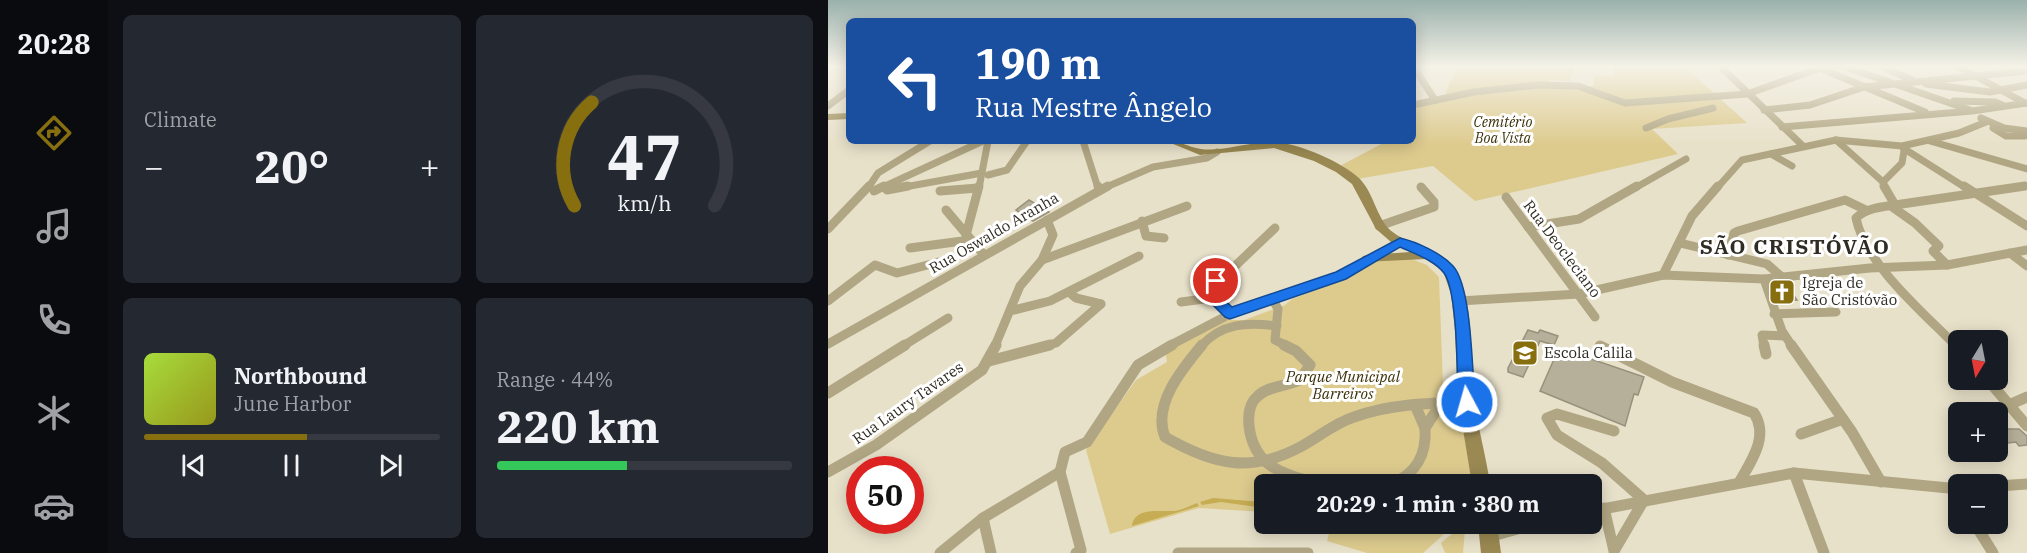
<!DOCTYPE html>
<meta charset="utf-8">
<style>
:root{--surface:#171b24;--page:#242831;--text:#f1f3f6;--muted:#9ea1a6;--line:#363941;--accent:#876f0f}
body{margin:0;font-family:"IBM Plex Serif",serif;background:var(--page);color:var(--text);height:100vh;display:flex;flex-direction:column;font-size:22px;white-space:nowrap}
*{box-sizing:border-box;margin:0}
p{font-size:20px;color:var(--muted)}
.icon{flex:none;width:33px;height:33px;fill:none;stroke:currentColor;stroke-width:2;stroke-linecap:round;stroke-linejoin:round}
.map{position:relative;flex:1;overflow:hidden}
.sheet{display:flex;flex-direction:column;gap:15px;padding:15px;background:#0d0f14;width:720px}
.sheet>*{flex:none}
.hud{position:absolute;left:18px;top:18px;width:570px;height:126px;border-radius:9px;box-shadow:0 3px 15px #0003;background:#1a4fa0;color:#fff;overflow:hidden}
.needle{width:39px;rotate:190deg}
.controls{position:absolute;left:1120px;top:330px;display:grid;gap:12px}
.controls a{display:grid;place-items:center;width:60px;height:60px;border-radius:9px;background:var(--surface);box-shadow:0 3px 15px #0003;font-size:30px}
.speed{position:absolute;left:18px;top:456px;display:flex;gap:12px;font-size:30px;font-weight:700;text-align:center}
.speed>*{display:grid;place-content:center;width:78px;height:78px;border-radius:50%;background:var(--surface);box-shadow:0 3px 15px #0003;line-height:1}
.speed .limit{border:9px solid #d22;background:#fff;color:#111}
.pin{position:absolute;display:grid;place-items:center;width:51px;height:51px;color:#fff;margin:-26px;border:3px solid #fff;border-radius:50%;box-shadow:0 2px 6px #0007}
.me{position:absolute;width:66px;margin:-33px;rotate:354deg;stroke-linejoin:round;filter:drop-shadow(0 0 4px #0008)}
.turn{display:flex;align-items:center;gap:21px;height:126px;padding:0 30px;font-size:27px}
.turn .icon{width:78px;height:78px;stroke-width:2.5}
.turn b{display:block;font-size:42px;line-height:51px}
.big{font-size:45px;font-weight:800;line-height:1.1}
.sheet .card{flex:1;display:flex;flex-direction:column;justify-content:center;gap:9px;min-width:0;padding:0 21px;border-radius:9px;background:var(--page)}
.sheet .dial{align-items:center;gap:0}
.dial svg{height:156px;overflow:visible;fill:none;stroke:var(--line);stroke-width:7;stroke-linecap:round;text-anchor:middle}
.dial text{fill:var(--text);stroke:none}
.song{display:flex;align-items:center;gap:18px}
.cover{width:72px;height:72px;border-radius:9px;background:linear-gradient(135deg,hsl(80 70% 55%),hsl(60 70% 35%))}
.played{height:6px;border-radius:3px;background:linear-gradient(90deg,var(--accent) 55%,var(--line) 55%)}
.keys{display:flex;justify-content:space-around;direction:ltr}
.heat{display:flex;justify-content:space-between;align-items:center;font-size:33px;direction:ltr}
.charge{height:9px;border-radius:4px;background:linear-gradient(90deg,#34c759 44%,var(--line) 0)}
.sheet .tiles{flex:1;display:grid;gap:15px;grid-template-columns:repeat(2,1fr)}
.trip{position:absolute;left:426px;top:474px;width:348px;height:60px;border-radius:9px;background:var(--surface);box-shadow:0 3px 15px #0003;font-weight:800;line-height:60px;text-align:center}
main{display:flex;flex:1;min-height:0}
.tabs{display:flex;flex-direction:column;width:108px;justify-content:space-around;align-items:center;background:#090b0e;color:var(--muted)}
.tabs .icon{width:42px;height:42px}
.tabs .on{color:var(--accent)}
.tabs b{font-size:27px;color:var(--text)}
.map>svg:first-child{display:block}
.green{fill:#ddcb8e}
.water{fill:#c6ac53}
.building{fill:#b6af99;stroke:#98917c;stroke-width:1.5}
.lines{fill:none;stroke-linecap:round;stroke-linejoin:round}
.minor-far2{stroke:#b1a683;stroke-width:7}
.minor-far1{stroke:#b1a683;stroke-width:9}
.minor{stroke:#b1a683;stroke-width:11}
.secondary{fill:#9a8952;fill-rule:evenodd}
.route{fill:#1a73e8;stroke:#114b97;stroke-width:1.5}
.labels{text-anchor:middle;stroke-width:6;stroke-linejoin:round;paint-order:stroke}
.far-park-label{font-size:14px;font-style:italic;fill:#3b3008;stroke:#fff}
.street-label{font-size:15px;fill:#2f2c23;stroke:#fff}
.poi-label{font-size:15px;fill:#2f2c23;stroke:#fff;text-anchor:start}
.park-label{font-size:15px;font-style:italic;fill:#3b3008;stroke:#fff}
.district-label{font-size:21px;font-weight:bold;letter-spacing:1.5px;fill:#2f2c23;stroke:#fff}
</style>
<main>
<nav class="tabs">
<b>20:28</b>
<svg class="icon on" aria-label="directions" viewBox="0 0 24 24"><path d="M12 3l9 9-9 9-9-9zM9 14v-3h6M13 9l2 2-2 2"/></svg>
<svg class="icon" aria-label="music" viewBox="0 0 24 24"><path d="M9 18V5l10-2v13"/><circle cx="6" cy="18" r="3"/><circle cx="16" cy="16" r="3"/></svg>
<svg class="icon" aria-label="phone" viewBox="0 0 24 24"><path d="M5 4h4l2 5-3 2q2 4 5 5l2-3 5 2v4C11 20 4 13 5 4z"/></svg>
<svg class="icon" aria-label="climate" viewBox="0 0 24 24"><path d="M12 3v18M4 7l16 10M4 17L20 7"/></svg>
<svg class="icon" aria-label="car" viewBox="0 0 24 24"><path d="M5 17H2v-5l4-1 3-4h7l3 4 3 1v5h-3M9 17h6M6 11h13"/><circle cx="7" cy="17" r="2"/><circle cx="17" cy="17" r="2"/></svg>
</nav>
<section class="sheet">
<div class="tiles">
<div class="card"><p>Climate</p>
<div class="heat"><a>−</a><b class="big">20°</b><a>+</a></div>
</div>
<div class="card dial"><svg viewBox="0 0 100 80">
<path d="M14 69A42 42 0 1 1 86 69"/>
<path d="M14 69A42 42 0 0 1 23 16" stroke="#876f0f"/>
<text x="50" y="56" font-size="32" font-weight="700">47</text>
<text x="50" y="72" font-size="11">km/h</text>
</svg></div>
<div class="card">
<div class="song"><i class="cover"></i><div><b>Northbound</b><p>June Harbor</p></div></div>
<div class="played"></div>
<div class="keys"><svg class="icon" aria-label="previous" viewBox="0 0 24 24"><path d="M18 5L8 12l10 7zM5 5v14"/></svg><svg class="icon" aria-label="pause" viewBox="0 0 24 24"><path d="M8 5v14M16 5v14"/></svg><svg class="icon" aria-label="next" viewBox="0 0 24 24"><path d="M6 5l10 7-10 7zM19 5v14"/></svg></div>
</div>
<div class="card"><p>Range · 44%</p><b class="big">220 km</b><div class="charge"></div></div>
</div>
</section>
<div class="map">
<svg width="1199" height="553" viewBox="0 0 1199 553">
<rect width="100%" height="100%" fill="#e8e1ca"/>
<g class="green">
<polygon points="629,66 747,66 742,81 722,80 725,87 765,86 767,75 786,77 786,66 856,66 919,123 824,129 850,154 647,201 605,166 529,179 510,167 559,141 585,141 585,107 617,95"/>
<polygon points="581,258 599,265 611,277 615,384 632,408 645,484 436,484 436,512 371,508 282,534 258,450 308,380 339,362 337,350 391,323 401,320 416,320 457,305 464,299 514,280 547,261"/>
<polygon points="503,524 627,524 595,553 539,553 499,541"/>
<polygon points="632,527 637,529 635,553 617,553 613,543"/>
</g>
<g class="water">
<polygon points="385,498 434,502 436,503 436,508 393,502 374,505 372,502"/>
<path d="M369 503 371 506 304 526C306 506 334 512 347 511 354 510 362 506 369 503Z"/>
</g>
<g class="building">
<polygon points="201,200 221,212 205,221 188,210"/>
<polygon points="958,284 969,300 951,301 945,285"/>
<polygon points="700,330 710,333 712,330 730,336 726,345 712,341 695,377 680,372 680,368"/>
<polygon points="731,348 816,377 810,395 806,394 797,426 712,391"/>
<polygon points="1170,429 1191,429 1199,436 1199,445 1191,446 1188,442 1180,443 1176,438 1170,438"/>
</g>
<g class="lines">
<g class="minor-far2">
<polyline points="585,66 607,100"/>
<polyline points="892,66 974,145"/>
<polyline points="1015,66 1142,110"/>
<polyline points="1053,66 1084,80"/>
<polyline points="1129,66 1197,103"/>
<polyline points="994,69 1097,112"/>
<polyline points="1098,84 1162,92 1199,85"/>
<polyline points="1126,101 1167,102 1174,105"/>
<polyline points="585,105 646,92 710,85 750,86 797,103 919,94 992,68 1011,66"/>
<polyline points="0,106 21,90"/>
<polyline points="936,110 982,105 1036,87 1199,71"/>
<polyline points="1153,118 1176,128 1199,131"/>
<polyline points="954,127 1144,111 1199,103"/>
<polyline points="818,128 840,119 885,108"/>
<polyline points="1165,128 1178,136 1197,136"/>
<polyline points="1008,140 1055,182"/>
<polyline points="255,141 270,188"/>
<polyline points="1102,141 1199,169"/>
<polyline points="1075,148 1138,188"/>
<polyline points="943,154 964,166"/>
<polyline points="160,175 179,170 199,141"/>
<polyline points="40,188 50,173 102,141"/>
<polyline points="53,188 155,141"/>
<polyline points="71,188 154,173"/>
<polyline points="151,188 160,141"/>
<polyline points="276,188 325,167 379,158 389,152"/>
<polyline points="807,188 858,159"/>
<polyline points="889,188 914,160 1008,140 1074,146 1131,133 1158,122"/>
<polyline points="1056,188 1055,182 1074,163 1076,151"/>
<polyline points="1186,188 1199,186"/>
</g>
<g class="minor-far1">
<polyline points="270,186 271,190"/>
<path d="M1056 186 1067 205C1053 207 1039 208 1028 218 1037 264 1096 313 1128 346"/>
<polyline points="1136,186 1199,226"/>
<polyline points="59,190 80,186"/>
<polyline points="46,191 56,186"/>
<polyline points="112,191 150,188"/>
<polyline points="678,197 767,317"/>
<polyline points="1067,205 1197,186"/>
<polyline points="1063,206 1087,223 1111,246 1105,251 1119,265"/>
<polyline points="118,210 156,255"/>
<polyline points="314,221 318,236 336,238"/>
<polyline points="551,226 606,207 606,202 593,187"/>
<polyline points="700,227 751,219 809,186"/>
<polyline points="0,229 41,186"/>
<polyline points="138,235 151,186"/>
<polyline points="852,243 939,264 955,278"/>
<polyline points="82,248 142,240"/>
<polyline points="1182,253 1199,266"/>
<polyline points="900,255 906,233 910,231 1017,200 1038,210"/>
<polyline points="214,260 359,206"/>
<polyline points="835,275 864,216 890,186"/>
<polyline points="936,279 954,331 964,346"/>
<polyline points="241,292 248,298 273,304"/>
<polyline points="445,300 450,309 447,340 459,346"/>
<polyline points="0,301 47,265 69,273 111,262"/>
<polyline points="631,301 751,294 835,275 936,279 1042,268 1119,265 1199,250"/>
<polyline points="353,302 384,298"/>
<polyline points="182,311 222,301 311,256"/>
<polyline points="402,314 382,295 385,287 447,228"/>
<polyline points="946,314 1008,312"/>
<polyline points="0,344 280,186"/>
<polyline points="75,346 120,318"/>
<polyline points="167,346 192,286 214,260 225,235 219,220"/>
<polyline points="216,346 228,343 273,304"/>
<polyline points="341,346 402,314 513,275 572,242"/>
<path d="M373 346C394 323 419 322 449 326"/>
<polyline points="936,346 934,335 957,336"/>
</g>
<g class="minor">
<path d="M374 345C354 369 324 405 337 437 386 465 423 474 474 446 492 436 507 423 526 417 562 404 601 403 639 402"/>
<path d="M456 345 468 351 482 365 473 379C460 387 441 385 430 396 421 403 420 415 421 426 426 468 456 474 491 484"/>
<polyline points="936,345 938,354"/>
<polyline points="963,345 1024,432 1053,482"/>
<polyline points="1127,345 1131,349"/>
<path d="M772 346 844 382 926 413C941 436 924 460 912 481"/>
<polyline points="161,361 222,345"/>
<polyline points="1160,380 1199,426"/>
<polyline points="0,393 77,345"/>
<polyline points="1183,404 1199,397"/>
<polyline points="587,405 597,428 613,403"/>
<polyline points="973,434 1015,419"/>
<polyline points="0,472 48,445 154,370 168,345"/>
<polyline points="966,473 996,553"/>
<path d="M563 484C588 474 599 454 597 428"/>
<polyline points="1170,486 1199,484"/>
<polyline points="776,508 786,551 816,500 774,463 729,435 719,418 729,414 786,431"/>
<polyline points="764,511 966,473 1131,489"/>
<polyline points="155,518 163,553"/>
<polyline points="1147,524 1165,553"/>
<polyline points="661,537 707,524"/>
<polyline points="112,553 155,518 232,472"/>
<polyline points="248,553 253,550 232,472 237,452 259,442 310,365 344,345"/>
<polyline points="350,553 480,553"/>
</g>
<g class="secondary">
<polygon points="21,113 21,119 0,120 0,114"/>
<path d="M338 141C354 141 359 147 373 149 393 152 424 141 445 142 471 143 514 162 532 179 546 194 548 216 562 230 580 246 609 246 625 266 647 294 642 364 646 400 650 428 658 456 662 484H644L630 399 627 331 623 294 615 271 598 259 535 262 533 259 535 256 540 255 582 252 563 242 548 229 524 184 508 172 486 161 446 148 372 155Z"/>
<polygon points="650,524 669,524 673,553 653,553"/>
</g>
</g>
<linearGradient id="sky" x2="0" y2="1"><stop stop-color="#9ab1ac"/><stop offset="0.46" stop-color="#f5f2e7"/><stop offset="1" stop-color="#f5f2e7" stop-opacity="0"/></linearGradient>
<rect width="1199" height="144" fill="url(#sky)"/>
<path class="route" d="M572 238C589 242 613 253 625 266 644 287 644 371 647 402L645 407H633L630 402C629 375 630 292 616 273 606 260 587 254 572 247L518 279 402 319 397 317 375 295 383 278H393L395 281 390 294 404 307 508 272Z"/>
<defs>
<symbol id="church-square" viewBox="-11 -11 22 22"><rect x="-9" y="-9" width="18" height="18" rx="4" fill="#876f0f" stroke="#fff"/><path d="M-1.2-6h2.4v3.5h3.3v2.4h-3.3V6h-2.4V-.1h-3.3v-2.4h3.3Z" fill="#fff"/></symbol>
<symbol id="school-square" viewBox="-11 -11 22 22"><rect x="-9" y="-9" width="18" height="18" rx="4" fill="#876f0f" stroke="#fff"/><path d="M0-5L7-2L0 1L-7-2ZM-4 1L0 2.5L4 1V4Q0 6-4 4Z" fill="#fff"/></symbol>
</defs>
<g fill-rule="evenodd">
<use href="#church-square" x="939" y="277" width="30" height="30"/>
<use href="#school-square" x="682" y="338" width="30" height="30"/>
</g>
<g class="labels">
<g class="far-park-label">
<text x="675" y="127">Cemitério<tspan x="675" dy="16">Boa Vista</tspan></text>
</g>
<g class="street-label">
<text transform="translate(166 233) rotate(-30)" y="5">Rua Oswaldo Aranha</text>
<text transform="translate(734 249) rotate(53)" y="5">Rua Deocleciano</text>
<text transform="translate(80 403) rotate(-35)" y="5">Rua Laury Tavares</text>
</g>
<g class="poi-label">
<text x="974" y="288">Igreja de<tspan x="974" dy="17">São Cristóvão</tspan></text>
<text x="716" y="358">Escola Calila</text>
</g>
<g class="park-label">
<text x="515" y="382">Parque Municipal<tspan x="515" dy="17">Barreiros</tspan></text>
</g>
<g class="district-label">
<text x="967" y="254">SÃO CRISTÓVÃO</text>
</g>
</g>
</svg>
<div class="controls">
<a><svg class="needle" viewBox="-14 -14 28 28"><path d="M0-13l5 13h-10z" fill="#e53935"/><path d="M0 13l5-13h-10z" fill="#9ea1a6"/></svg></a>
<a>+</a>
<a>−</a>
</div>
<div class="speed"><div class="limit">50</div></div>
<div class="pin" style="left:388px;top:281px;background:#d93025"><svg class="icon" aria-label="arrive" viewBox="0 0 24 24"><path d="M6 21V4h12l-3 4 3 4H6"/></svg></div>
<svg class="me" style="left:639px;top:402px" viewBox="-20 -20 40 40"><circle r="17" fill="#1a73e8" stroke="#fff" stroke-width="3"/><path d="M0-11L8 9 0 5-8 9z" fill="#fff"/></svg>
<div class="trip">20:29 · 1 min · 380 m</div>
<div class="hud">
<div class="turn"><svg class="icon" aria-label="left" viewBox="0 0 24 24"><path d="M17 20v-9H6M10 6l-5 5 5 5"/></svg><div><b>190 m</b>Rua Mestre Ângelo</div></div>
</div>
</div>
</main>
